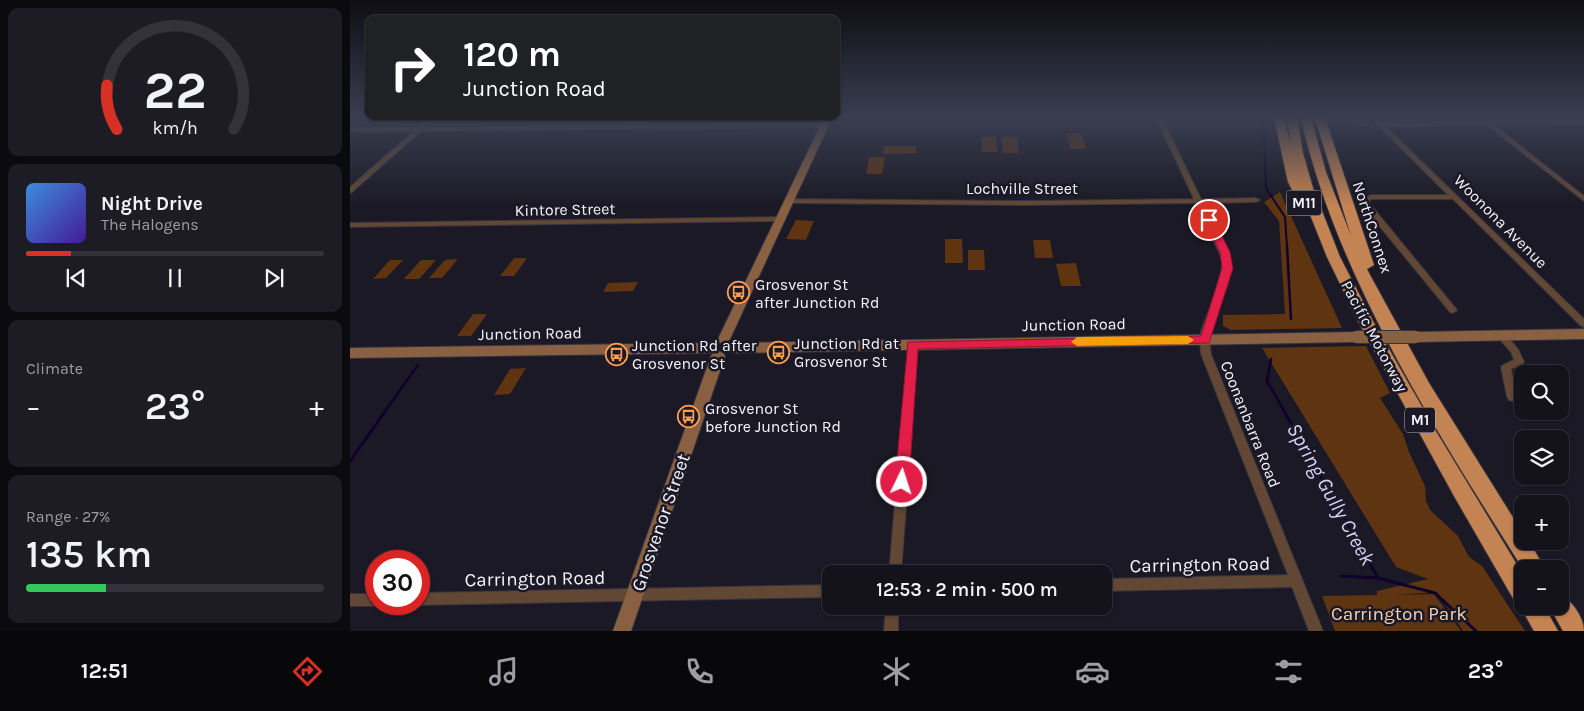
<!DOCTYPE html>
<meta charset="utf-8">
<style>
:root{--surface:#14131c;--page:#1d1c25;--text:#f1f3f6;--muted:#9d9ea3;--line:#33323b;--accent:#d93025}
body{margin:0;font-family:Karla,sans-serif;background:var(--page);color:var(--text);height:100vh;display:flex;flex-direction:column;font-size:19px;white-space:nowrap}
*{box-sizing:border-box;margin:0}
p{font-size:16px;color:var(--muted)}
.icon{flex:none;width:28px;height:28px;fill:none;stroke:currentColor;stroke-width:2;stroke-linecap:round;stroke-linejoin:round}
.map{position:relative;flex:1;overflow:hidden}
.drawer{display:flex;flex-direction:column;gap:8px;padding:8px;background:#0b0a0f;width:350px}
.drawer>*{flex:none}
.banner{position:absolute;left:15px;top:15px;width:475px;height:105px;border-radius:10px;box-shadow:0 1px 4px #0004,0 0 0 1px var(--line);background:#202124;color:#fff;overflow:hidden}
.buttons{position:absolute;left:1164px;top:365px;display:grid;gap:10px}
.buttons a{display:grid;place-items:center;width:55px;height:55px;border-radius:10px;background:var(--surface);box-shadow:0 1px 4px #0004,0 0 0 1px var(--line);font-size:25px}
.speed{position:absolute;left:15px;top:550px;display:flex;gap:10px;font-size:25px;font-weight:700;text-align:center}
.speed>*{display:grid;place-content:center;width:65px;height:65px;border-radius:50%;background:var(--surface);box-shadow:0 1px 4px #0004,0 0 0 1px var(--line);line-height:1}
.speed .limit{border:8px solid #d22;background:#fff;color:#111}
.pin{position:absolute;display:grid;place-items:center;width:42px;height:42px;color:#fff;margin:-21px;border:2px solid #fff;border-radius:50%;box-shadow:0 1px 5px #0007}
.me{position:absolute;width:55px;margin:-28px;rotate:4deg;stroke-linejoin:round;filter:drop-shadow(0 0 4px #0008)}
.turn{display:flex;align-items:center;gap:18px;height:105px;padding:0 15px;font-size:22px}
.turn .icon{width:65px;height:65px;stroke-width:2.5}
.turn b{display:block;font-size:35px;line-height:42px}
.big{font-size:38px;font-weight:600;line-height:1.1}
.drawer .card{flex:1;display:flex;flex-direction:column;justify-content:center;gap:8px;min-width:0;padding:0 18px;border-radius:10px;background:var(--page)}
.drawer .dial{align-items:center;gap:0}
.dial svg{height:130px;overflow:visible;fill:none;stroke:var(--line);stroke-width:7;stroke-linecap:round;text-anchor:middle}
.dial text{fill:var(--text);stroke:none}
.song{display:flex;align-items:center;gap:15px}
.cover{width:60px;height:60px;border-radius:8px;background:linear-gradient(135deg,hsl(210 70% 55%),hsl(260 70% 35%))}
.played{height:5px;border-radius:2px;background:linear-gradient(90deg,var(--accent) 15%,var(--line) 15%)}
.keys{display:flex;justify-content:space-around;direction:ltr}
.heat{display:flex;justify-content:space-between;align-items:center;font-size:28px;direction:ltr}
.charge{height:8px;border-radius:4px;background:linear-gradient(90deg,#34c759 27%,var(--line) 0)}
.trip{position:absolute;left:472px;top:565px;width:290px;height:50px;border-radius:10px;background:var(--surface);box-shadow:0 1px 4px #0004,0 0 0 1px var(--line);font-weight:600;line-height:50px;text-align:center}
.tab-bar{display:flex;height:80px;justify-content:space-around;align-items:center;background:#08080b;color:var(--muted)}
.tab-bar .icon{width:35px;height:35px}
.tab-bar .current{color:var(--accent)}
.tab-bar b{font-size:22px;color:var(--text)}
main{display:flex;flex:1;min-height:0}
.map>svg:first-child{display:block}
.green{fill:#5e3411}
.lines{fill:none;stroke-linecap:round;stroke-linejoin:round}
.stream-far2{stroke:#0f012c;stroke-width:2}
.stream-far1{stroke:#0f012c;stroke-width:2.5}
.stream{stroke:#0f012c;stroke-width:3}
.street-casing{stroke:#35333f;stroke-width:2}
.secondary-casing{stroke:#35333f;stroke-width:2}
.highway-casing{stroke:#35333f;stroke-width:2}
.street{fill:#614734;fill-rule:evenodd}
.secondary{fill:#896041;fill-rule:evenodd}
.highway{fill:#c48352;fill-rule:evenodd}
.secondary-bridge-casing{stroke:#35333f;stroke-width:14;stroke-linecap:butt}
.secondary-bridge{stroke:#896041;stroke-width:12}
.route{fill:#e11d48;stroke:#92132f}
.slow{fill:#f59e0b}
.labels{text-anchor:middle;stroke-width:5;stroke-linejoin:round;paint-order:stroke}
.shield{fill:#1b1925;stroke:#b3b2bc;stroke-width:1}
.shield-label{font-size:15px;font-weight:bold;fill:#f4f3fc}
.street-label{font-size:16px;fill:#f4f3fc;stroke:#1b1925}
.poi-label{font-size:16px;fill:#f4f3fc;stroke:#1b1925;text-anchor:start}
.near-street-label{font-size:19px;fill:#f4f3fc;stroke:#1b1925}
.near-park-label{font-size:19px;fill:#f3cfb5;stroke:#1b1925}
.near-water-label{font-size:21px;font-style:italic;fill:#d6d2f9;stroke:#1b1925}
</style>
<main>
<section class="drawer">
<div class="card dial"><svg viewBox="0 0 100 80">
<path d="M14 69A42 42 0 1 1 86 69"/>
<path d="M14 69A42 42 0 0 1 8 42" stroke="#d93025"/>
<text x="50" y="56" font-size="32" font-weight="700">22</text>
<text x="50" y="72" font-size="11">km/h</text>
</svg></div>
<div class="card">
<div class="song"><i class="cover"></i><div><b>Night Drive</b><p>The Halogens</p></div></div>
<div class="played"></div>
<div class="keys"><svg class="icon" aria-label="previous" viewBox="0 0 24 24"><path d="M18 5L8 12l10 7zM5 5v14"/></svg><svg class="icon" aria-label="pause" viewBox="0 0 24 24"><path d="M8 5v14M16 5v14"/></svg><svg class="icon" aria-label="next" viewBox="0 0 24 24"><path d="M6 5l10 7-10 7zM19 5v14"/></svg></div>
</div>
<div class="card"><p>Climate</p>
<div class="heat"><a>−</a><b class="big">23°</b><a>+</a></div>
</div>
<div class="card"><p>Range · 27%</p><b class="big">135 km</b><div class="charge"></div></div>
</section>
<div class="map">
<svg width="1234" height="631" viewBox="0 0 1234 631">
<rect width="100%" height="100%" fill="#1b1925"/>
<g class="green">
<polygon points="979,118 1015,118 1025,128 994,124 981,125"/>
<polygon points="716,133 731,133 736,149 720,149"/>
<polygon points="646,136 647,152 632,152 631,137"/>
<polygon points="651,137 667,137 669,153 653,153"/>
<polygon points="534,146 566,146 566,153 533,154"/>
<polygon points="519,157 535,157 532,174 516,174"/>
<polygon points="930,192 992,328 881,330 873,326 873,315 935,314 929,221 914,202"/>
<polygon points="446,220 464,221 456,240 436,239"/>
<polygon points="595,239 612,239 613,263 595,263"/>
<polygon points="683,240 700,240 703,258 685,258"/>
<polygon points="618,250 634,250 635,270 618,270"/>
<polygon points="164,258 177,258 164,276 150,276"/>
<polygon points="108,259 92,278 79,278 95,260"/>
<polygon points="40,260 53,260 36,278 23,279"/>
<polygon points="71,260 86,260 69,279 54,279"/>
<polygon points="726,263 731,286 711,286 706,264"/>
<polygon points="288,282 283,291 253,292 258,283"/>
<polygon points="123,314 137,314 121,336 107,336"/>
<polygon points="1016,346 1040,393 1030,398 1053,434 1059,452 1075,486 1076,501 1080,510 1108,536 1119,557 1132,566 1175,631 1113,631 1087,592 1045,595 1084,594 1111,631 985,631 972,596 1027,595 1027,591 1078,579 1046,567 912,348"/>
<polygon points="176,368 160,394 144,395 160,369"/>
</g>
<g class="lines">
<polyline class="stream-far2" points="913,118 916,188 935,217 937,247"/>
<g class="stream-far1">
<polyline points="937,246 941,319"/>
<polyline points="921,359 917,381 936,414"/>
<polyline points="33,414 68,365"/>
</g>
<g class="stream">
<polyline points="935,413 1028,578"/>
<polyline points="0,461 34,413"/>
<polyline points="991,576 1028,578 1085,593 1126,631"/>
</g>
<defs>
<g id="street">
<polygon points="78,118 85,118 75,127 475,123 478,125 475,127 71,131 2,192 0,193 0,187 64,131 0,132 0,128 68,127"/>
<path d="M806 118H812L851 199 906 198 910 200 906 202 853 203C858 214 881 254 881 263 882 295 855 316 861 354L973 631H959L942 587 754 591V579L938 575 851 354 850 342 851 331 869 284 873 261 846 203 679 205 439 203 435 201 439 199 679 201 844 199Z"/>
<polygon points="1021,118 1027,118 1033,123 1234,120 1234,124 1144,125 1234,196 1234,201 1137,125 1036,127 1234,319 1234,327 1231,326 1103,199 1022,199 1019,201 1020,204 1107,310 1103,313 1100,312 1013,206 1011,200 1021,195 1098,195"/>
<polygon points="430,217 434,219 433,221 0,227 0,223"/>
<polygon points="1151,332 1154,333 1168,349 1174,362 1172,364 1161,369 1167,397 1165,400 1162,401 1159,400 1157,397 1151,367 1153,365 1164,360 1161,352 1146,335"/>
<polygon points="563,342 566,343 568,345 551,574 539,574 558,345 560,343"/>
<polygon points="481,585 481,597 69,605 65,604 69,604 69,593"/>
<polygon points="0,594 26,594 26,604 31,604 26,606 0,606"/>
<polygon points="536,606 548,606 548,631 534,631"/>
</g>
<g id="secondary">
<polygon points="474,118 482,118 380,339 374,344 369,342 368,339"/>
<polygon points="1234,329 1234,339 1066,342 1060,337 1066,332"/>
<polygon points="1006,332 1012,337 1006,342 383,353 378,351 376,348 378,345 383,343"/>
<polygon points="360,343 365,345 367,348 365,351 360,353 0,358 0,348"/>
<polygon points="368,351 373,353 375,356 281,631 263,631 361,356 363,353"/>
</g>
<g id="highway">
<polygon points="924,118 934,118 941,146 937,118 947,118 953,153 963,188 990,257 1024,323 1087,433 1172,573 1172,606 1194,606 1208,631 1184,631 1170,606 1172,602 1164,600 1104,496 1009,323 977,257 957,207 951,207 938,182"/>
<path d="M951 118H961L976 172 1001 236 965 118H975L1024 265 1017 269 1020 275 1079 383 1172 532V541H1179L1195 569H1173C1087 432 986 276 951 118Z"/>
<path d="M1210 595C1222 600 1234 618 1234 631H1213L1199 606H1210Z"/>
</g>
</defs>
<use href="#street" class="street-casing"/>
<use href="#secondary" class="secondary-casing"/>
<use href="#highway" class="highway-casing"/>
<use href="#street" class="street"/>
<use href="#secondary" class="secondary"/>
<use href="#highway" class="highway"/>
<defs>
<polyline id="secondary-bridge" points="1006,337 1066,337"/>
</defs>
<use href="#secondary-bridge" class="secondary-bridge-casing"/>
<use href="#secondary-bridge" class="secondary-bridge"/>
</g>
<linearGradient id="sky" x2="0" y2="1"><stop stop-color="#0f0e14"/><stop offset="0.57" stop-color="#393e51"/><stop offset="1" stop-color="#393e51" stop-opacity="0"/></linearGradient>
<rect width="1234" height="206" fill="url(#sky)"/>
<polygon class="route" points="856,217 864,220 880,252 883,268 859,343 568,349 559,482 557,486 552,488 547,486 545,482 558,342 851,336 872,268 870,252 854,220"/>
<polygon class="slow" points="838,336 844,340 838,344 727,346 721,342 727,337"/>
<defs>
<symbol id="bus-ring" viewBox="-11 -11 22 22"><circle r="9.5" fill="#1b1925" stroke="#fc9e52" stroke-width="1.5"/><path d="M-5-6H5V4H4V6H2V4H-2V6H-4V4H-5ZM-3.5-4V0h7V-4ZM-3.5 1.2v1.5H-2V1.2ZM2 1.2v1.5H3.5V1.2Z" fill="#fc9e52"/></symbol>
</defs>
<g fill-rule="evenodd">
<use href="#bus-ring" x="376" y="280" width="25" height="25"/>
<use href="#bus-ring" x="416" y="340" width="25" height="25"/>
<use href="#bus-ring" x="254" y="342" width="25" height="25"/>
<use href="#bus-ring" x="326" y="404" width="25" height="25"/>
</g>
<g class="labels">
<g class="shield">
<rect x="936.5" y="190.5" width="35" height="25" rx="4"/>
<rect x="1055" y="407.5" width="30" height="25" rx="4"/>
</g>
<g class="shield-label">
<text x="954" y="208">M11</text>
<text x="1070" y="425">M1</text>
</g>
<g class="street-label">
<text x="672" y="194">Lochville Street</text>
<text transform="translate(215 209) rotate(-1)" y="6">Kintore Street</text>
<text transform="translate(1151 221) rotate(45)" y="6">Woonona Avenue</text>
<text transform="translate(1023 227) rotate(72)" y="6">NorthConnex</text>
<text transform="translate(724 324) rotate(-1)" y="6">Junction Road</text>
<text transform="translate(180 333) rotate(-1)" y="6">Junction Road</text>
<text transform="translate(1025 336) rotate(62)" y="6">Pacific Motorway</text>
<text transform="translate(901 424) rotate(68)" y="6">Coonanbarra Road</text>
</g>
<g class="poi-label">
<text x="405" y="290">Grosvenor St<tspan x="405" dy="18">after Junction Rd</tspan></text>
<text x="444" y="349">Junction Rd at<tspan x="444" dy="18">Grosvenor St</tspan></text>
<text x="282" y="351">Junction Rd after<tspan x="282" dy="18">Grosvenor St</tspan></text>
<text x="355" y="414">Grosvenor St<tspan x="355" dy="18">before Junction Rd</tspan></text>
</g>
<g class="near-street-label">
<text transform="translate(310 522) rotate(-71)" y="7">Grosvenor Street</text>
<text transform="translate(850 564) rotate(-1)" y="7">Carrington Road</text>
<text transform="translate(185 578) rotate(-1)" y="7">Carrington Road</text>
</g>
<g class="near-park-label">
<text x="1049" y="620">Carrington Park</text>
</g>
<g class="near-water-label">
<text transform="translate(981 494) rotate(61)" y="7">Spring Gully Creek</text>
</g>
</g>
</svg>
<div class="buttons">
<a><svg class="icon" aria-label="search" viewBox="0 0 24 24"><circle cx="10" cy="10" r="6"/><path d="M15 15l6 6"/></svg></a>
<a><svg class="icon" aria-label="layers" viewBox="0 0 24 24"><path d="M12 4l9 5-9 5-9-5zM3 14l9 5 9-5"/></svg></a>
<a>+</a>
<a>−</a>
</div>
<div class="speed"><div class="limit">30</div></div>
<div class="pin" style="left:859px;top:220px;background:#d93025"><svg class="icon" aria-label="arrive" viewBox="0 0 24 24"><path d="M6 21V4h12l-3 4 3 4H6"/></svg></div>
<svg class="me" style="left:552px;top:482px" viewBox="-20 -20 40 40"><circle r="17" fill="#e11d48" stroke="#fff" stroke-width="3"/><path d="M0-11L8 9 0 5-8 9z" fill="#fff"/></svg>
<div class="trip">12:53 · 2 min · 500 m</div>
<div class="banner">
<div class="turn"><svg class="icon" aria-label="right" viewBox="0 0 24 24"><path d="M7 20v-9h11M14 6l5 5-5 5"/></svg><div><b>120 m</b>Junction Road</div></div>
</div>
</div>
</main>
<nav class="tab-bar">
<b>12:51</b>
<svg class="icon current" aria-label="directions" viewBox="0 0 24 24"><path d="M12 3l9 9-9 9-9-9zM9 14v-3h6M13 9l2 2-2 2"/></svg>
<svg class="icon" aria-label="music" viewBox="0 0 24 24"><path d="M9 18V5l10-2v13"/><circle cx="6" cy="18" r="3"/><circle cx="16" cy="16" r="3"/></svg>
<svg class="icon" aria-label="phone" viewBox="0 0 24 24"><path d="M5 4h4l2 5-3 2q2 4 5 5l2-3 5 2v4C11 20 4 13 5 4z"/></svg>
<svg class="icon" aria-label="climate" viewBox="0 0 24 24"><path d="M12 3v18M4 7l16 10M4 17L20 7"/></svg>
<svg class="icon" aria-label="car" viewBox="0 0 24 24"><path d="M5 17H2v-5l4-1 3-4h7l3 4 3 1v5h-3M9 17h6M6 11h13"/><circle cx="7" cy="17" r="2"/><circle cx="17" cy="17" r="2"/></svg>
<svg class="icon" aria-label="filters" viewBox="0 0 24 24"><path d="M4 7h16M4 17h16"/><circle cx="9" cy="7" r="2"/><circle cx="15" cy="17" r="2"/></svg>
<b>23°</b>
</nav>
